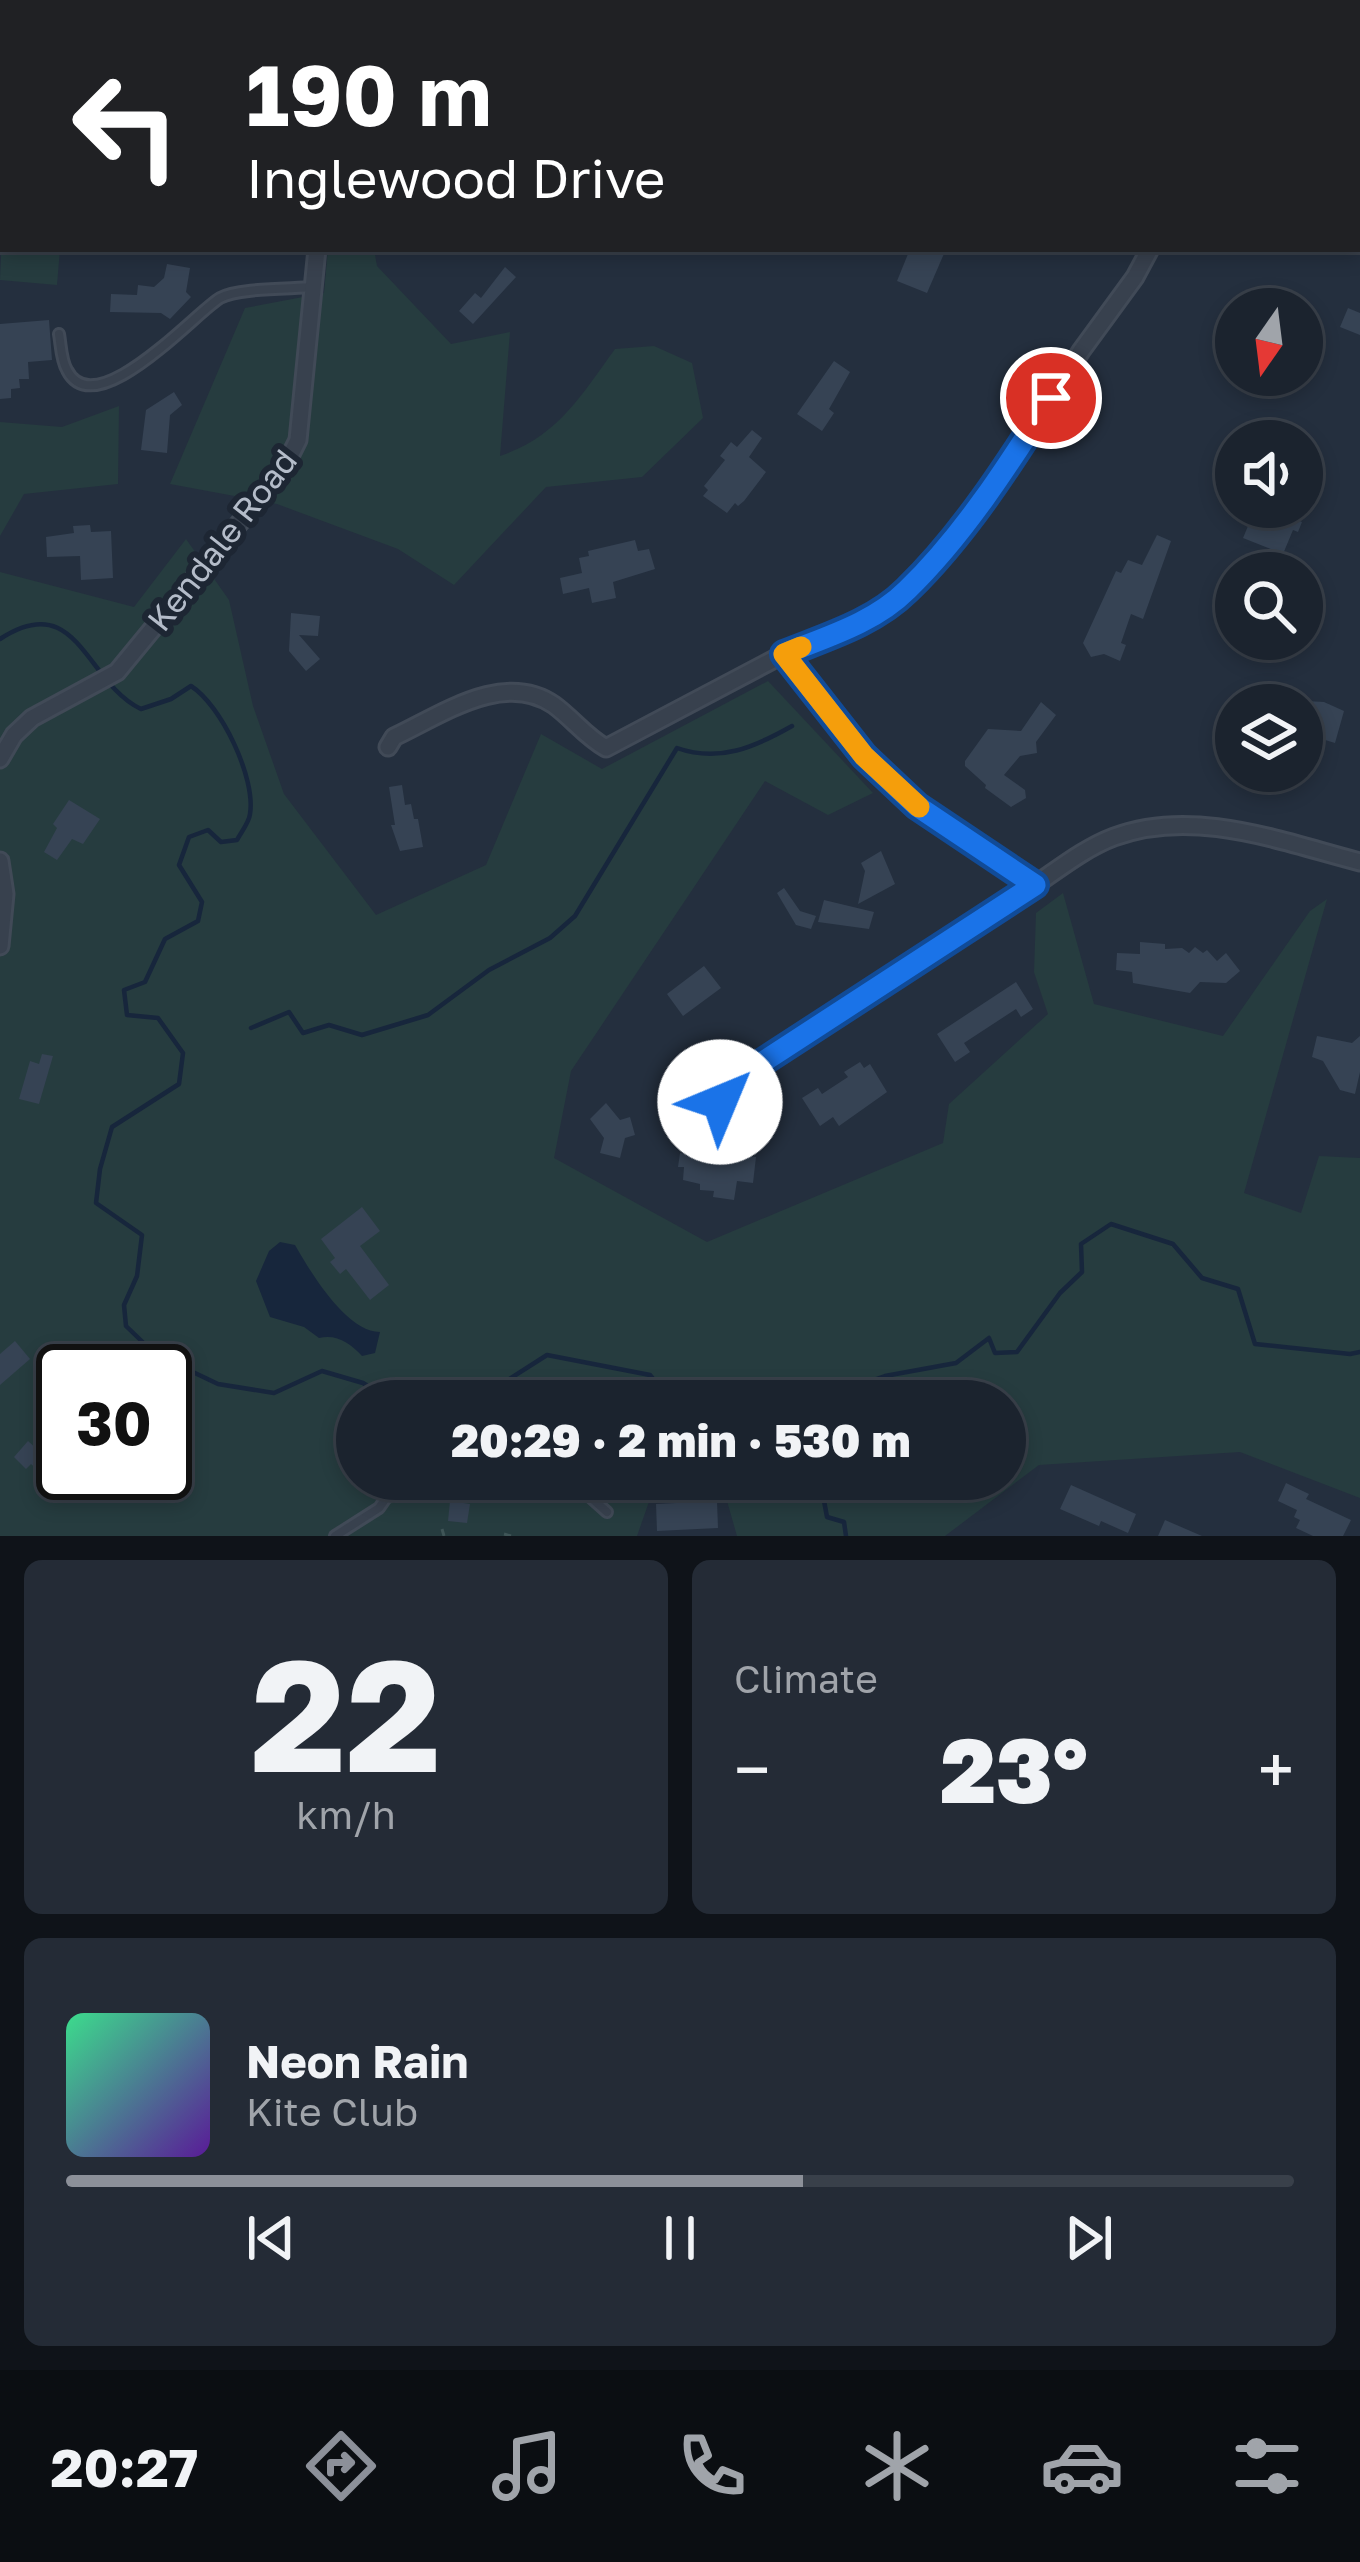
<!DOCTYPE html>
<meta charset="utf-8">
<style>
:root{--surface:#1b232e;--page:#242b36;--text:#f1f3f6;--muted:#a0a4aa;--line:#39404a;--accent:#8c9099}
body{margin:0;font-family:"Golos Text",sans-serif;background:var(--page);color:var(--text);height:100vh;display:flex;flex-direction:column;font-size:45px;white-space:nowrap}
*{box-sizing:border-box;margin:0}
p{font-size:39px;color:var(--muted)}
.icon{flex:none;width:66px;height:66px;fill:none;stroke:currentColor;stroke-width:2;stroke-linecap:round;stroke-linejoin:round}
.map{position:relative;height:1536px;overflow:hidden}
.drawer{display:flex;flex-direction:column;gap:24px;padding:24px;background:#0f1319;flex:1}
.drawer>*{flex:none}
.hud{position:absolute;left:0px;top:0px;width:1362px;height:252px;box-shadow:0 6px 18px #0003,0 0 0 3px var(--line);background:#202124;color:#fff;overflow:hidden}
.needle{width:78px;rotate:194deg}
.controls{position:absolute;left:1215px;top:288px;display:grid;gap:24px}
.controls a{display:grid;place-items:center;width:108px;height:108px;border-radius:50%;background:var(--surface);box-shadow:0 6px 18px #0003,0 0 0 3px var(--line);font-size:60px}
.speed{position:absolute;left:36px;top:1344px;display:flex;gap:24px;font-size:60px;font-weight:700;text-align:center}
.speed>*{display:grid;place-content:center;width:156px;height:156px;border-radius:50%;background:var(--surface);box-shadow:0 6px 18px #0003,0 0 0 3px var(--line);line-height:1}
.speed .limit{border:6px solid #111;border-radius:18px;background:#fff;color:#111}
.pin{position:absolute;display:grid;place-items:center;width:102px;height:102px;color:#fff;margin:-51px;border:6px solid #fff;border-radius:50%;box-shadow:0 3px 12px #0007}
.me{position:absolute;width:132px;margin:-66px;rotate:45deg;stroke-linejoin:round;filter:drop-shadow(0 0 9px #0008)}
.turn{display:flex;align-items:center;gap:42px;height:252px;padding:0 48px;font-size:54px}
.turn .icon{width:156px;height:156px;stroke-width:2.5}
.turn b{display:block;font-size:84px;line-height:102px}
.big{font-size:90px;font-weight:800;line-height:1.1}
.drawer .tile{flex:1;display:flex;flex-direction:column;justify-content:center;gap:18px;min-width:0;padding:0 42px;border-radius:18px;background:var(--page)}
.drawer .dial{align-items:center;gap:0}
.dial b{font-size:156px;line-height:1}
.song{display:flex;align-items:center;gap:36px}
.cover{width:144px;height:144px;border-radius:18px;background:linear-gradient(135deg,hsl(150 70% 55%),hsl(270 70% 35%))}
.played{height:12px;border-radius:6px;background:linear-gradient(90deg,var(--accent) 60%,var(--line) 60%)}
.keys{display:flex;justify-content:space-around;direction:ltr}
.heat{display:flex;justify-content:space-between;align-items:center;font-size:66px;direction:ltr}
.drawer .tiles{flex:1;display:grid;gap:24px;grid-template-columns:1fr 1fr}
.tile:last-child{grid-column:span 2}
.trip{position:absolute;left:336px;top:1380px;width:690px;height:120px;border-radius:60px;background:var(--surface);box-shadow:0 6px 18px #0003,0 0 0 3px var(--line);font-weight:800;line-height:120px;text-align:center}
.menu{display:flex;height:192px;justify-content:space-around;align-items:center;background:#0b0e12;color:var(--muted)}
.menu .icon{width:84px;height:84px}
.menu .on{color:var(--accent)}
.menu b{font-size:54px;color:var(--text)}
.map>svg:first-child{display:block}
.green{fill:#263c3f;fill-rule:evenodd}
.water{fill:#17263c}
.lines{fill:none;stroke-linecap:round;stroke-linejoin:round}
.stream{stroke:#17263c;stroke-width:4.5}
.building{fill:#364354}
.lane-casing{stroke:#414a57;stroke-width:14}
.street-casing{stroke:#414a57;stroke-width:21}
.path{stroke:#3f5557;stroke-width:3;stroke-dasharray:9 9;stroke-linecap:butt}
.lane{stroke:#38414e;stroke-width:8}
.street{stroke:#38414e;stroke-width:15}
.route-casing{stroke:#114b97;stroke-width:30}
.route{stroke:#1a73e8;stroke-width:21}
.slow{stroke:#f59e0b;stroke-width:21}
.labels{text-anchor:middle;stroke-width:12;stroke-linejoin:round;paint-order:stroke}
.street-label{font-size:33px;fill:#b4bcc9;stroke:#1d2633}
</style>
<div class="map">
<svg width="1360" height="1536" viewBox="0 0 1360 1536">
<rect width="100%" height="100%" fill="#242f3e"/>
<g class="green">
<polygon points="3,211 3,249 60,249 57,285 0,280"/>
<path d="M328 249H374L377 266 451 344 510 332 500 456C557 437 581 396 615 349L654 346 692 363 703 418 642 477 546 487 454 585 398 549 277 504 170 484 245 308 324 293Z"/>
<polygon points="119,406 118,484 24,494 0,536 0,422 62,427"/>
<path d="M186 539 229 600 253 706 284 794 376 915 486 865 541 734 602 769 768 681 873 793 828 815 765 781 571 1071 554 1158 707 1242 943 1143 949 1104 1048 1014 1034 972 1036 913 1063 893 1094 1004 1223 1036 1310 911 1327 899 1244 1193 1301 1213 1319 1156 1360 1158V1498L1240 1452 1039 1465 945 1536H737L721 1480 657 1479 637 1536H0V572L134 607ZM63 1371H165V1473H63ZM357 1401H1005V1479H357Z"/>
</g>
<path class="water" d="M280 1242 295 1245C310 1271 346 1332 380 1332L375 1353 362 1356C350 1343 337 1334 319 1338L304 1327 270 1317 256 1281 269 1251Z"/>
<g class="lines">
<g class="stream">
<path d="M0 639C78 588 85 682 141 709L171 699 191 686C221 705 256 778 250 814 249 823 241 832 237 840L221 842 208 830 189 837 179 865 202 902 198 921 165 939 145 982 124 990 127 1015 158 1018 183 1053 179 1084 112 1127 100 1169 96 1203 142 1235 137 1276 124 1305 126 1326 155 1354 218 1384 274 1393 322 1371 363 1383 392 1401"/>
<path d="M251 1028 289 1012 303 1033 329 1025 362 1035 428 1015 489 970 550 938 575 916 677 748C719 763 755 747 792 726"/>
<polyline points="486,1401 500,1385 547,1355 650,1375 669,1399 734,1401"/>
<polyline points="814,1401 885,1376 956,1363 989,1338 995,1353 1017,1352 1060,1293 1082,1272 1081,1244 1111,1224 1173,1244 1202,1278 1238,1289 1255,1344 1350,1354 1360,1352"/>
<polyline points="820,1479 827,1517 844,1522 846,1536"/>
</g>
</g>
<g class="building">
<polygon points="910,249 946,249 927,293 897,281"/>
<polygon points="167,264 190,268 186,292 191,297 170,319 161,313 110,312 111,294 137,295 138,285 154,287 164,278"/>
<polygon points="505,267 516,277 473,324 459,311 475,293 481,298"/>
<polygon points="1348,308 1360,313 1360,335 1340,327"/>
<polygon points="49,320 52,360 28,362 29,379 19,379 20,388 11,389 11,398 0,399 0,324"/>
<polygon points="834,361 850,372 829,409 834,413 822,431 797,414"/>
<polygon points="174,392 182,405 170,415 167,453 141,450 146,410"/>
<polygon points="752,430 762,438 749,457 766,472 744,501 738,506 735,503 727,513 703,496 708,490 704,486 725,460 720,456 731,442 737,447"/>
<polygon points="1302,474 1321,482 1313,500 1302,496"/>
<polygon points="1256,507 1297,507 1292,518 1302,522 1298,532 1293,530 1283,554 1243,538"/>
<polygon points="90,525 91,532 111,531 113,578 81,580 80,556 47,557 46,537 74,533 73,526"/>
<polygon points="1157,535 1171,541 1143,619 1131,614 1121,643 1126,645 1120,661 1104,654 1091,657 1083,643 1116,571 1121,573 1128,560 1142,565"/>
<polygon points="635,540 638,551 649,549 655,569 613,582 616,598 592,603 589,588 563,594 560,578 582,573 579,558 589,556 588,551"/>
<polygon points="291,613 320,616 318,636 299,635 320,659 306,671 289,651"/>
<polygon points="1254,684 1286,696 1300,691 1306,701 1324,702 1344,711 1335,743 1302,733 1302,705 1242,705 1247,687"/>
<polygon points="1041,702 1056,715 1036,742 1037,753 1020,756 1004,775 1025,790 1026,798 1011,807 985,788 986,785 965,766 965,761 988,729 1021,731"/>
<polygon points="402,785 405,805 411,804 414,819 418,819 423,847 400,851 391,825 395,825 389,787"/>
<polygon points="69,800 100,819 83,844 72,839 57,860 44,852 57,828 53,824"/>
<polygon points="881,851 895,884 858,904 865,871 861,863"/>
<polygon points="784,888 800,911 816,916 811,929 796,925 777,893"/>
<polygon points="824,900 874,912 869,929 818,922"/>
<polygon points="1140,942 1165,944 1165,949 1182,948 1189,953 1195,947 1203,953 1207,950 1217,961 1226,953 1240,971 1226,983 1200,982 1190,993 1133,983 1132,972 1116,970 1117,953 1140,954"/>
<polygon points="704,966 721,988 683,1016 667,994"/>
<polygon points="1016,982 1033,1009 1021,1017 1016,1009 964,1043 970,1052 955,1062 937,1034"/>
<polygon points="1317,1036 1352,1043 1360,1036 1360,1072 1355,1094 1340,1090 1323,1061 1312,1057"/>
<polygon points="42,1054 53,1056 39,1104 19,1099 30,1061 39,1064"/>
<polygon points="860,1062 864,1068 870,1064 887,1092 839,1126 833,1117 820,1126 802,1098 818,1088 822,1094 848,1077 844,1072"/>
<polygon points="606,1103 620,1120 630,1117 635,1135 625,1138 620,1158 600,1153 604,1138 590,1119"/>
<polygon points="705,1149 756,1157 753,1183 737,1181 734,1200 713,1197 714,1191 700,1190 700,1184 683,1180 684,1167 678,1167 680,1153 704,1154"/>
<polygon points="362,1207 380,1231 360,1246 389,1285 370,1300 346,1269 340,1274 330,1262 335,1258 321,1239"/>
<polygon points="15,1341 30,1359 0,1385 0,1354"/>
<polygon points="63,1439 63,1473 82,1473 92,1482 73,1502 31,1464 26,1469 14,1457 28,1441 39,1451 47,1442 54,1449"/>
<polygon points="1286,1483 1309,1494 1306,1499 1351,1520 1343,1536 1313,1536 1296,1528 1300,1520 1294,1517 1297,1510 1278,1501"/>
<polygon points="1071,1485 1136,1514 1128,1533 1101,1521 1099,1526 1060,1509"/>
<polygon points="450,1501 470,1504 467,1523 448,1521"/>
<polygon points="717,1501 718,1528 657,1531 656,1504"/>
<polygon points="1165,1520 1202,1536 1158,1536"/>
</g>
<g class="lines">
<defs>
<g id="lane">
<path d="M59 334C61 345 61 360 67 370 95 426 196 312 220 298 237 288 290 289 313 287"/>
<polyline points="570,1479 607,1512"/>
<polyline points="335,1536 379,1508 386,1498 423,1479"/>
</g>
<g id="street">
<polyline points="306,0 306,3"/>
<polyline points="1124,0 1125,3"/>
<polyline points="0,80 3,83"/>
<path d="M784 654 864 756 917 806 1035 885C1060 868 1085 848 1114 837 1194 807 1282 842 1360 862"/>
<path d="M388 747 394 737C441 715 504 670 554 705 572 718 586 737 606 748L784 654 858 624 905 592 1001 477 1081 351 1135 277 1150 249"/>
<polyline points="0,759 14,735 32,718 117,672 283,470 298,440 317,249"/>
<polyline points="0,861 5,894 0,946"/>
<circle cx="723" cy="1088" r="14"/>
<polyline points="735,1080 1035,885"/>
</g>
</defs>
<use href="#lane" class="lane-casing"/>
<use href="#street" class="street-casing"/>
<g class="path">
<polyline points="442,1529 444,1536"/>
<polyline points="504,1534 511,1536"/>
</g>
<use href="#lane" class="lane"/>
<use href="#street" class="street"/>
</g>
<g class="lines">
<defs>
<path id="route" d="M720 1102 735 1096V1080L1035 885 917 806 864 756 784 654C826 637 874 623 907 590 963 536 1009 464 1051 398"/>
</defs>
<use href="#route" class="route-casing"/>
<use href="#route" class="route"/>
<polyline class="slow" points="801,647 784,654 864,756 919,807"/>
</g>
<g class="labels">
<g class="street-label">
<text transform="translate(222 540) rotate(-52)" y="12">Kendale Road</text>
</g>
</g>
</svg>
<div class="controls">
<a><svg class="needle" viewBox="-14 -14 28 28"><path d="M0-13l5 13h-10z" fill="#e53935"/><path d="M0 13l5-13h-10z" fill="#a0a4aa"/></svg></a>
<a><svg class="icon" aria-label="sound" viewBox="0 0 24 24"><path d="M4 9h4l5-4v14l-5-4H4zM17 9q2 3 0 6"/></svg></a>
<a><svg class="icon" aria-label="search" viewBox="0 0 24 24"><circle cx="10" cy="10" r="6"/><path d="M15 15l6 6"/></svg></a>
<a><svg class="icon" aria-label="layers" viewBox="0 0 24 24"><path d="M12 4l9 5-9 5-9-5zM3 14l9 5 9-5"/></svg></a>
</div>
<div class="speed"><div class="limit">30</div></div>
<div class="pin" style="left:1051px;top:398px;background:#d93025"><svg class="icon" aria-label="arrive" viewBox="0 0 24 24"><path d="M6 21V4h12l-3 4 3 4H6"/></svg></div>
<svg class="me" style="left:720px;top:1102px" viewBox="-20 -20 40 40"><circle r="19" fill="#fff"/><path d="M0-13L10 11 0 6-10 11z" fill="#1a73e8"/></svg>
<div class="trip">20:29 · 2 min · 530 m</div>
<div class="hud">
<div class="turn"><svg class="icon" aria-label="left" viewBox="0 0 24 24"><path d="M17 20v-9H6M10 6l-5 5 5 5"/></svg><div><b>190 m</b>Inglewood Drive</div></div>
</div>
</div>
<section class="drawer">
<div class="tiles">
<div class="tile dial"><b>22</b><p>km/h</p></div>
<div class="tile"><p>Climate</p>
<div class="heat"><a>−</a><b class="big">23°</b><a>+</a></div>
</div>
<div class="tile">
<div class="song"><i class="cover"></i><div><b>Neon Rain</b><p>Kite Club</p></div></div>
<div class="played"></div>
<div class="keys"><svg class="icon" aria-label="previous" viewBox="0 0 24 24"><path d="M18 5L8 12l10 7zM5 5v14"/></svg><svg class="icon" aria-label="pause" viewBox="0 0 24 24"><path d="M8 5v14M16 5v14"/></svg><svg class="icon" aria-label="next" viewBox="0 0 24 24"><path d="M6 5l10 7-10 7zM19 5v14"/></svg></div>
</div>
</div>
</section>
<nav class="menu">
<b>20:27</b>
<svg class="icon on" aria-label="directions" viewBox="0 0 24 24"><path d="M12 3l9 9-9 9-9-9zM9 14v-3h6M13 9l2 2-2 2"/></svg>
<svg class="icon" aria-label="music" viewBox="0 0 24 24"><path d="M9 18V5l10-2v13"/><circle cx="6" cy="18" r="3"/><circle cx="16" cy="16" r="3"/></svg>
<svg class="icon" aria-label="phone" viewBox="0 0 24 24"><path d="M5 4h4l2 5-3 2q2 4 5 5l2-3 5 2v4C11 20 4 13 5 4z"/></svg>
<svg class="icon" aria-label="climate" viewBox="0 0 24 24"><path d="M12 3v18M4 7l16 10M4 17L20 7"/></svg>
<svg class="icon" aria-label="car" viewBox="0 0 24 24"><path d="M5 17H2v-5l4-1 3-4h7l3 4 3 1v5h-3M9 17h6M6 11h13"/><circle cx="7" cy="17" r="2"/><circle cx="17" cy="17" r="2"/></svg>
<svg class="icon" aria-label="filters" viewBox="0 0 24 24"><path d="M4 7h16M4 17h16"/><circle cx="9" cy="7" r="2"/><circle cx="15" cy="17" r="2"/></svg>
</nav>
